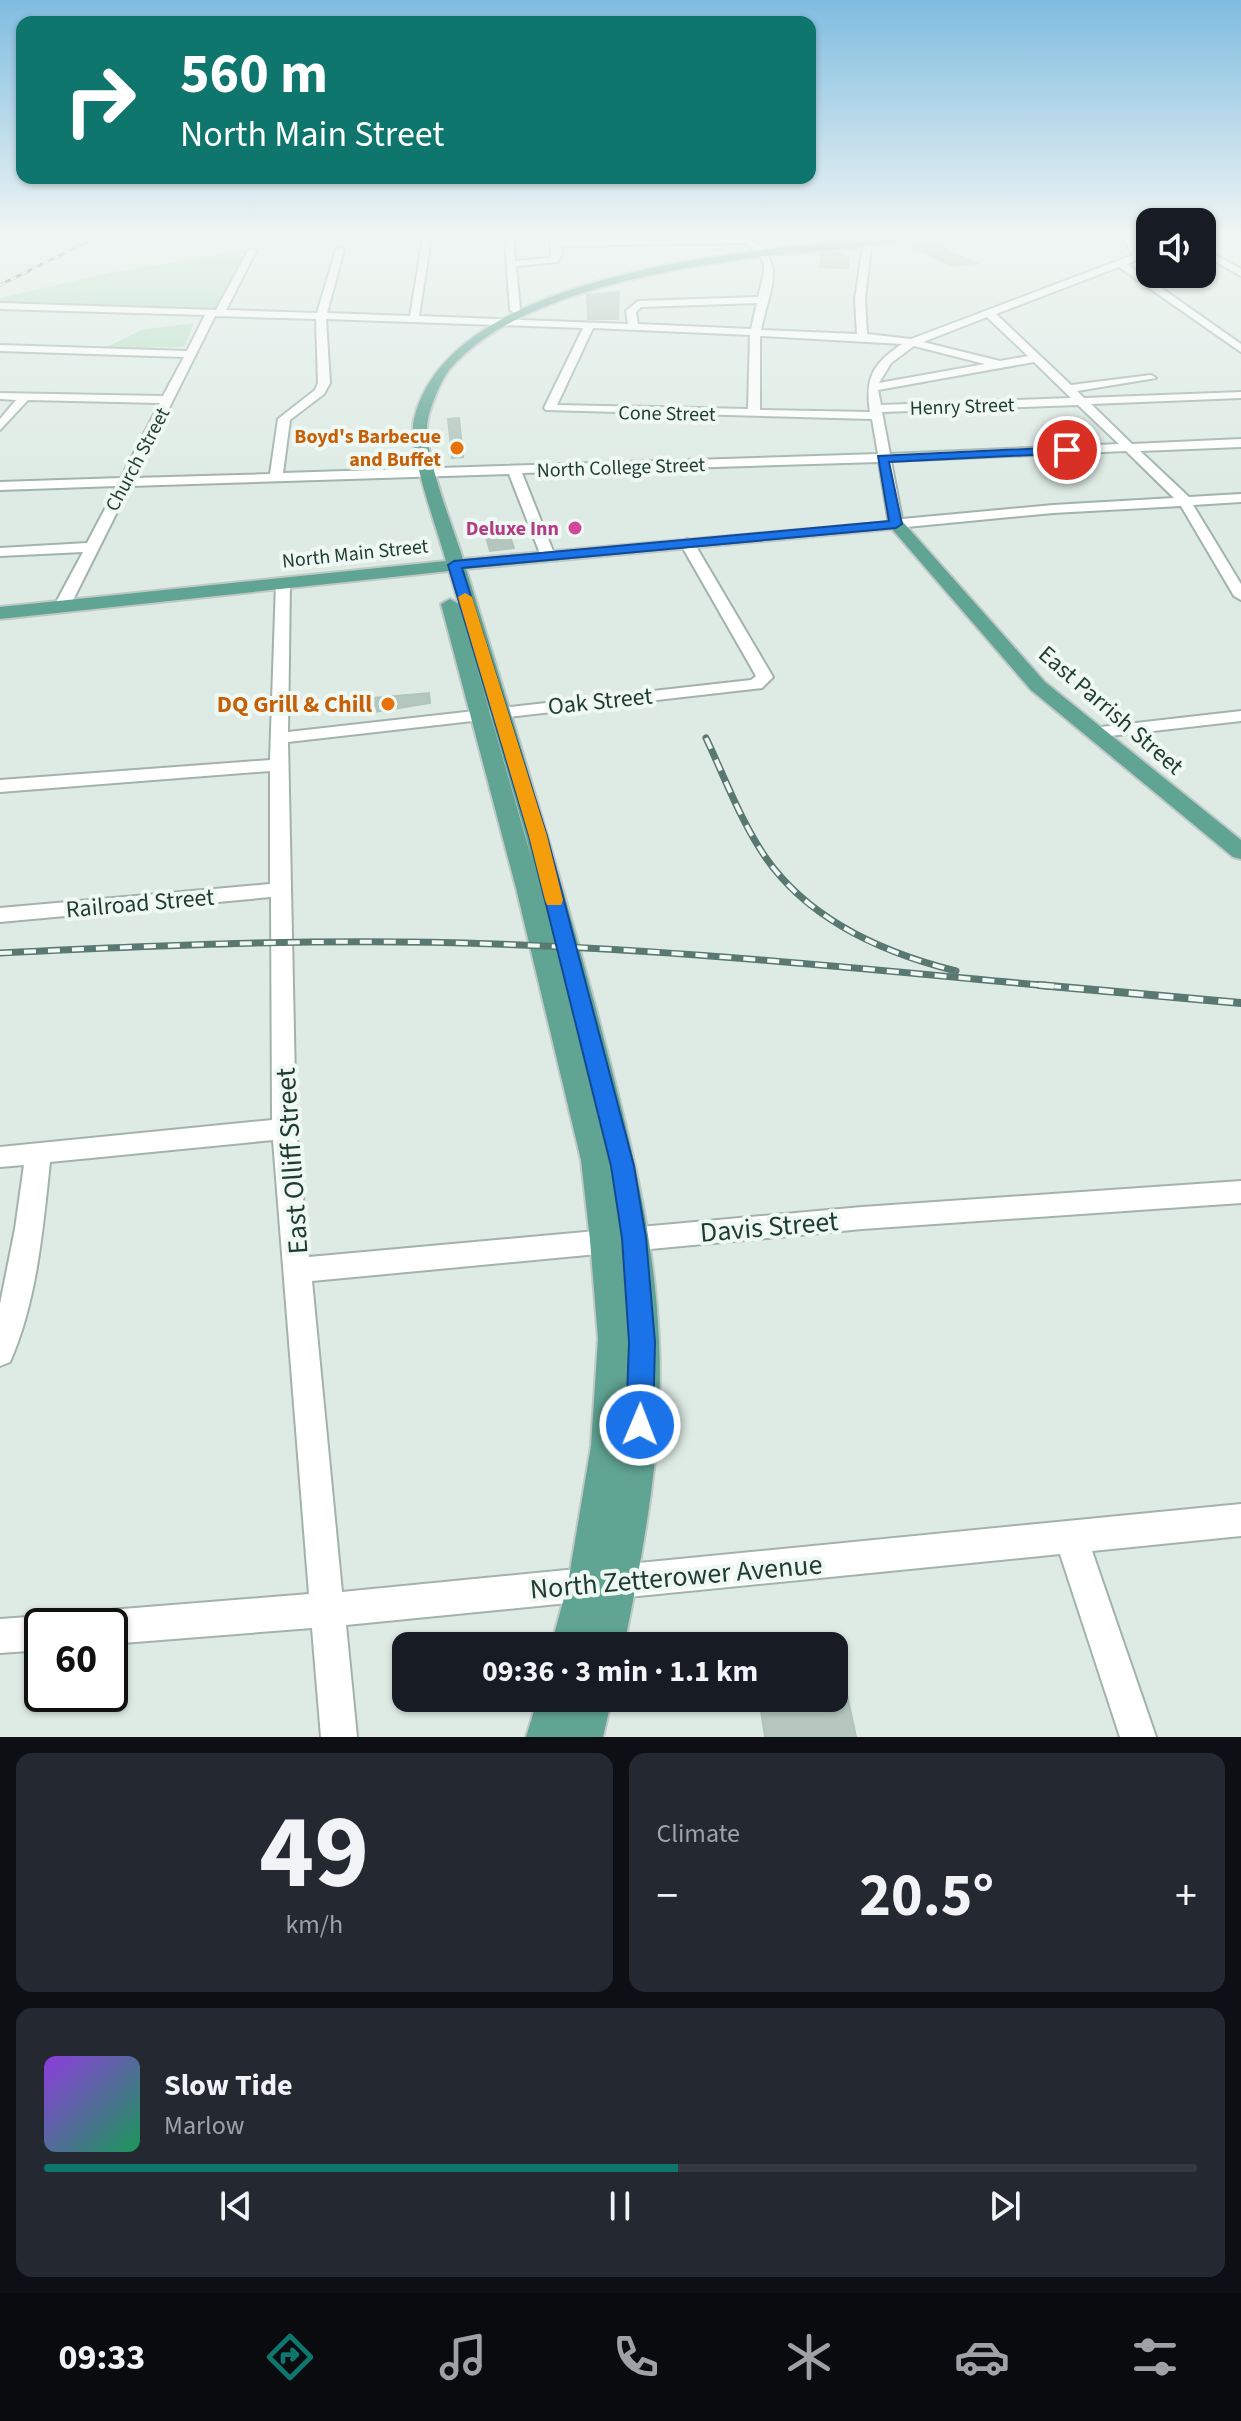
<!DOCTYPE html>
<meta charset="utf-8">
<style>
:root{--surface:#171b24;--page:#242831;--text:#f1f3f6;--muted:#9ea1a6;--line:#363941;--accent:#0f766e}
body{margin:0;font-family:"Source Sans 3",sans-serif;background:var(--page);color:var(--text);height:100vh;display:flex;flex-direction:column;font-size:30px;white-space:nowrap}
*{box-sizing:border-box;margin:0}
p{font-size:26px;color:var(--muted)}
.icon{flex:none;width:44px;height:44px;fill:none;stroke:currentColor;stroke-width:2;stroke-linecap:round;stroke-linejoin:round}
.map{position:relative;height:1737px;overflow:hidden}
.sheet{display:flex;flex-direction:column;gap:16px;padding:16px;background:#0d0f14;flex:1}
.sheet>*{flex:none}
.hud{position:absolute;left:16px;top:16px;width:800px;height:168px;border-radius:16px;box-shadow:0 2px 6px #0004;background:#0f766e;color:#fff;overflow:hidden}
.buttons{position:absolute;left:1136px;top:208px;display:grid;gap:16px}
.buttons a{display:grid;place-items:center;width:80px;height:80px;border-radius:16px;background:var(--surface);box-shadow:0 2px 6px #0004;font-size:40px}
.speed{position:absolute;left:24px;top:1608px;display:flex;gap:16px;font-size:40px;font-weight:700;text-align:center}
.speed>*{display:grid;place-content:center;width:104px;height:104px;border-radius:50%;background:var(--surface);box-shadow:0 2px 6px #0004;line-height:1}
.speed .limit{border:4px solid #111;border-radius:12px;background:#fff;color:#111}
.pin{position:absolute;display:grid;place-items:center;width:68px;height:68px;color:#fff;margin:-34px;border:4px solid #fff;border-radius:50%;box-shadow:0 2px 8px #0007}
.me{position:absolute;width:88px;margin:-44px;rotate:1deg;stroke-linejoin:round;filter:drop-shadow(0 0 6px #0008)}
.turn{display:flex;align-items:center;gap:28px;height:168px;padding:0 32px;font-size:36px}
.turn .icon{width:104px;height:104px;stroke-width:2.5}
.turn b{display:block;font-size:56px;line-height:68px}
.big{font-size:60px;font-weight:700;line-height:1.1}
.sheet .tile{flex:1;display:flex;flex-direction:column;justify-content:center;gap:12px;min-width:0;padding:0 28px;border-radius:16px;background:var(--page)}
.sheet .dial{align-items:center;gap:0}
.dial b{font-size:104px;line-height:1}
.song{display:flex;align-items:center;gap:24px}
.cover{width:96px;height:96px;border-radius:12px;background:linear-gradient(135deg,hsl(270 70% 55%),hsl(150 70% 35%))}
.played{height:8px;border-radius:4px;background:linear-gradient(90deg,var(--accent) 55%,var(--line) 55%)}
.keys{display:flex;justify-content:space-around;direction:ltr}
.heat{display:flex;justify-content:space-between;align-items:center;font-size:44px;direction:ltr}
.sheet .tiles{flex:1;display:grid;gap:16px;grid-template-columns:1fr 1fr}
.tile:last-child{grid-column:span 2}
.trip{position:absolute;left:392px;top:1632px;width:456px;height:80px;border-radius:16px;background:var(--surface);box-shadow:0 2px 6px #0004;font-weight:700;line-height:80px;text-align:center}
.menu{display:flex;height:128px;justify-content:space-around;align-items:center;background:#090b0e;color:var(--muted)}
.menu .icon{width:56px;height:56px}
.menu .selected{color:var(--accent)}
.menu b{font-size:36px;color:var(--text)}
.map>svg:first-child{display:block}
.green{fill:#b5dec1}
.building{fill:#b4c6be;stroke:#b0c5bd;stroke-width:2}
.lines{fill:none;stroke-linecap:round;stroke-linejoin:round}
.minor-casing{stroke:#a1b3ac;stroke-width:4}
.major-casing{stroke:#c0c8c6;stroke-width:4}
.minor{fill:#fff;fill-rule:evenodd}
.major{fill:#60a493;fill-rule:evenodd}
.rail-far2-casing{stroke:#597870;stroke-width:3}
.rail-far1-casing{stroke:#597870;stroke-width:7}
.rail-casing{stroke:#597870;stroke-width:8}
.rail-far2{stroke:#eff8f3;stroke-width:2;stroke-dasharray:6;stroke-linecap:butt}
.rail-far1{stroke:#eff8f3;stroke-width:4;stroke-dasharray:12;stroke-linecap:butt}
.rail{stroke:#eff8f3;stroke-width:5;stroke-dasharray:15;stroke-linecap:butt}
.route{fill:#1a73e8;stroke:#114b97;stroke-width:2}
.slow{fill:#f59e0b}
.food-dot{fill:#e8710a;stroke:#eff8f3;stroke-width:3}
.hotel-dot{fill:#d1479c;stroke:#eff8f3;stroke-width:3}
.labels{text-anchor:middle;stroke-width:8;stroke-linejoin:round;paint-order:stroke}
.far-street-label{font-size:20px;fill:#1f3c34;stroke:#eff8f3}
.far-food-label{font-size:20px;font-weight:bold;fill:#c56008;stroke:#eff8f3;text-anchor:end}
.far-hotel-label{font-size:20px;font-weight:bold;fill:#b23c85;stroke:#eff8f3;text-anchor:end}
.street-label{font-size:24px;fill:#1f3c34;stroke:#eff8f3}
.food-label{font-size:24px;font-weight:bold;fill:#c56008;stroke:#eff8f3;text-anchor:end}
.near-street-label{font-size:28px;fill:#1f3c34;stroke:#eff8f3}
</style>
<div class="map">
<svg width="1241" height="1737" viewBox="0 0 1241 1737">
<rect width="100%" height="100%" fill="#deebe5"/>
<g class="green">
<polygon points="248,250 239,254 244,260 217,310 0,304 0,298 113,272"/>
<polygon points="194,323 185,346 180,347 105,348 141,330"/>
</g>
<g class="building">
<polygon points="933,244 976,263 953,266 911,246"/>
<polygon points="837,252 849,258 848,268 820,267 822,254"/>
<polygon points="619,292 618,319 588,319 587,295"/>
<polygon points="459,418 463,457 452,458 448,419"/>
<polygon points="506,525 514,548 490,551 483,527"/>
<polygon points="429,693 430,703 374,712 373,698"/>
<polygon points="839,1657 856,1737 765,1737 759,1698 834,1698 834,1658"/>
</g>
<g class="lines">
<defs>
<g id="minor">
<polygon points="159,238 151,242 147,239 147,238"/>
<path d="M423 238H431L419 316 628 324 626 311 638 301 758 297C765 268 772 261 744 243L561 246 562 255 557 262 516 266 520 310 515 313 510 310 505 238H513L515 261 551 258V238H559L560 241 748 238C789 262 769 289 761 330L857 334 855 299 863 246 857 238H865L871 246 865 299 867 334 911 339 1133 255 1123 238H1131L1140 253 1150 249V255L1127 264 1241 344V352L1119 267 996 314 1071 385 1151 375 1156 378 1077 391 1084 398 1241 392V398L1091 404 1132 444 1241 439V447L1140 451 1189 497 1241 494V502L1193 505 1241 584V600L1234 596 1181 506 1053 513 896 528 889 524 879 462 522 473 555 556 548 560 541 556 509 474 130 486 70 606 62 611 54 606 83 552 0 556V548L87 543 117 486 0 490V482L121 478 160 403 28 400 0 430V419L16 400 0 399V393L163 396 184 357 0 351V345L187 351 205 315 0 309V303L216 310 248 251 252 248 256 251 226 310 317 313 336 250 340 247 344 250 327 313 410 316ZM757 303 751 329 638 324 636 312 641 307ZM215 316 316 319 318 383 315 390 278 419 270 474 134 478ZM987 317 1028 356 1000 361 923 342ZM326 319 583 328 544 408 546 410 872 419 878 454 283 473 290 420 324 394 330 383ZM593 328 750 335 748 409 557 405ZM760 336 902 344C872 364 865 379 870 412L760 410ZM914 346 985 364 879 383 891 363ZM1034 362 1071 398 881 405 878 390ZM1078 405 1119 444 890 454 882 412ZM1126 451 1174 498 1053 505 902 519 891 461Z"/>
<polygon points="1202,247 1241,269 1241,276 1202,254"/>
<path d="M687 539 694 543 773 677 762 688 288 742 296 1129 309 1257 862 1207 1241 1181V1203L862 1229 312 1281 342 1592 1241 1504V1536L1092 1551 1156 1737H1120L1060 1554 346 1625 357 1737H321L312 1628 110 1644V1626H93L98 1615 110 1610 309 1594 273 1140 50 1162C43 1228 37 1301 10 1362L0 1366V1304L15 1229 24 1165 0 1167V1147L272 1120 271 897 0 922V908L270 884V771L0 792V780L270 760 276 582 283 578 290 582 288 732 751 680 756 676 680 543Z"/>
<polygon points="1241,711 1241,721 1092,738 1083,733 1092,728"/>
<polygon points="42,1616 54,1621 56,1626 42,1626 42,1650 0,1653 0,1619"/>
</g>
<g id="major">
<path d="M870 238H901C884 248 807 251 782 254 683 266 518 290 450 369 441 380 431 405 428 419 421 448 453 527 463 559L902 521 1045 682 1241 840V859L1233 857 1031 690 892 529 466 569C512 715 556 861 596 1009 625 1120 654 1225 659 1341 664 1442 644 1547 624 1646H551L568 1583 591 1446 598 1339 590 1240 581 1160 516 888 441 604 450 599 459 604 449 571 0 619V607L446 561C437 528 407 449 414 419 449 272 746 252 870 238ZM468 636 526 836 532 860Z"/>
<polygon points="538,1698 612,1698 603,1737 526,1737"/>
</g>
</defs>
<use href="#minor" class="minor-casing"/>
<use href="#major" class="major-casing"/>
<use href="#minor" class="minor"/>
<use href="#major" class="major"/>
<defs>
<polyline id="rail-far2" points="0,285 87,242"/>
<g id="rail-far1">
<path d="M706 738C725 778 741 822 766 858 810 921 884 953 956 971"/>
<path d="M0 953C165 945 330 938 495 944 684 950 873 970 1061 987"/>
</g>
<polyline id="rail" points="1039,985 1241,1003"/>
</defs>
<use href="#rail-far2" class="rail-far2-casing"/>
<use href="#rail-far1" class="rail-far1-casing"/>
<use href="#rail" class="rail-casing"/>
<use href="#rail-far2" class="rail-far2"/>
<use href="#rail-far1" class="rail-far1"/>
<use href="#rail" class="rail"/>
</g>
<linearGradient id="sky" x2="0" y2="1"><stop stop-color="#7fbce0"/><stop offset="0.49" stop-color="#f0f6f3"/><stop offset="1" stop-color="#f0f6f3" stop-opacity="0"/></linearGradient>
<rect width="1241" height="481" fill="url(#sky)"/>
<polygon class="route" points="1067,447 1073,450 1071,453 889,462 902,524 896,528 462,568 547,836 634,1166 646,1238 655,1342 653,1425 649,1434 640,1438 630,1434 626,1425 629,1342 622,1238 611,1166 529,836 448,565 454,561 889,521 878,456"/>
<polygon class="slow" points="465,593 472,597 547,836 563,900 561,905 547,905 545,900 529,836 458,597"/>
<g class="food-dot">
<circle cx="457" cy="448" r="8"/>
<circle cx="388" cy="704" r="8"/>
</g>
<circle class="hotel-dot" cx="575" cy="528" r="8"/>
<g class="labels">
<g class="far-street-label">
<text transform="translate(962 406) rotate(-2)" y="7">Henry Street</text>
<text transform="translate(667 413) rotate(1)" y="7">Cone Street</text>
<text transform="translate(137 459) rotate(-62)" y="7">Church Street</text>
<text transform="translate(621 467) rotate(-2)" y="7">North College Street</text>
<text transform="translate(355 553) rotate(-6)" y="7">North Main Street</text>
</g>
<g class="far-food-label">
<text x="441" y="443">Boyd's Barbecue<tspan x="441" dy="23">and Buffet</tspan></text>
</g>
<g class="far-hotel-label">
<text x="559" y="535">Deluxe Inn</text>
</g>
<g class="street-label">
<text transform="translate(600 701) rotate(-6)" y="8">Oak Street</text>
<text transform="translate(1111 710) rotate(41)" y="8">East Parrish Street</text>
<text transform="translate(140 903) rotate(-5)" y="8">Railroad Street</text>
</g>
<g class="food-label">
<text x="372" y="712">DQ Grill &amp; Chill</text>
</g>
<g class="near-street-label">
<text transform="translate(291 1161) rotate(-94)" y="10">East Olliff Street</text>
<text transform="translate(769 1226) rotate(-5)" y="10">Davis Street</text>
<text transform="translate(676 1576) rotate(-5)" y="10">North Zetterower Avenue</text>
</g>
</g>
</svg>
<div class="buttons">
<a><svg class="icon" aria-label="sound" viewBox="0 0 24 24"><path d="M4 9h4l5-4v14l-5-4H4zM17 9q2 3 0 6"/></svg></a>
</div>
<div class="speed"><div class="limit">60</div></div>
<div class="pin" style="left:1067px;top:450px;background:#d93025"><svg class="icon" aria-label="arrive" viewBox="0 0 24 24"><path d="M6 21V4h12l-3 4 3 4H6"/></svg></div>
<svg class="me" style="left:640px;top:1425px" viewBox="-20 -20 40 40"><circle r="17" fill="#1a73e8" stroke="#fff" stroke-width="3"/><path d="M0-11L8 9 0 5-8 9z" fill="#fff"/></svg>
<div class="trip">09:36 · 3 min · 1.1 km</div>
<div class="hud">
<div class="turn"><svg class="icon" aria-label="right" viewBox="0 0 24 24"><path d="M7 20v-9h11M14 6l5 5-5 5"/></svg><div><b>560 m</b>North Main Street</div></div>
</div>
</div>
<section class="sheet">
<div class="tiles">
<div class="tile dial"><b>49</b><p>km/h</p></div>
<div class="tile"><p>Climate</p>
<div class="heat"><a>−</a><b class="big">20.5°</b><a>+</a></div>
</div>
<div class="tile">
<div class="song"><i class="cover"></i><div><b>Slow Tide</b><p>Marlow</p></div></div>
<div class="played"></div>
<div class="keys"><svg class="icon" aria-label="previous" viewBox="0 0 24 24"><path d="M18 5L8 12l10 7zM5 5v14"/></svg><svg class="icon" aria-label="pause" viewBox="0 0 24 24"><path d="M8 5v14M16 5v14"/></svg><svg class="icon" aria-label="next" viewBox="0 0 24 24"><path d="M6 5l10 7-10 7zM19 5v14"/></svg></div>
</div>
</div>
</section>
<nav class="menu">
<b>09:33</b>
<svg class="icon selected" aria-label="directions" viewBox="0 0 24 24"><path d="M12 3l9 9-9 9-9-9zM9 14v-3h6M13 9l2 2-2 2"/></svg>
<svg class="icon" aria-label="music" viewBox="0 0 24 24"><path d="M9 18V5l10-2v13"/><circle cx="6" cy="18" r="3"/><circle cx="16" cy="16" r="3"/></svg>
<svg class="icon" aria-label="phone" viewBox="0 0 24 24"><path d="M5 4h4l2 5-3 2q2 4 5 5l2-3 5 2v4C11 20 4 13 5 4z"/></svg>
<svg class="icon" aria-label="climate" viewBox="0 0 24 24"><path d="M12 3v18M4 7l16 10M4 17L20 7"/></svg>
<svg class="icon" aria-label="car" viewBox="0 0 24 24"><path d="M5 17H2v-5l4-1 3-4h7l3 4 3 1v5h-3M9 17h6M6 11h13"/><circle cx="7" cy="17" r="2"/><circle cx="17" cy="17" r="2"/></svg>
<svg class="icon" aria-label="filters" viewBox="0 0 24 24"><path d="M4 7h16M4 17h16"/><circle cx="9" cy="7" r="2"/><circle cx="15" cy="17" r="2"/></svg>
</nav>
